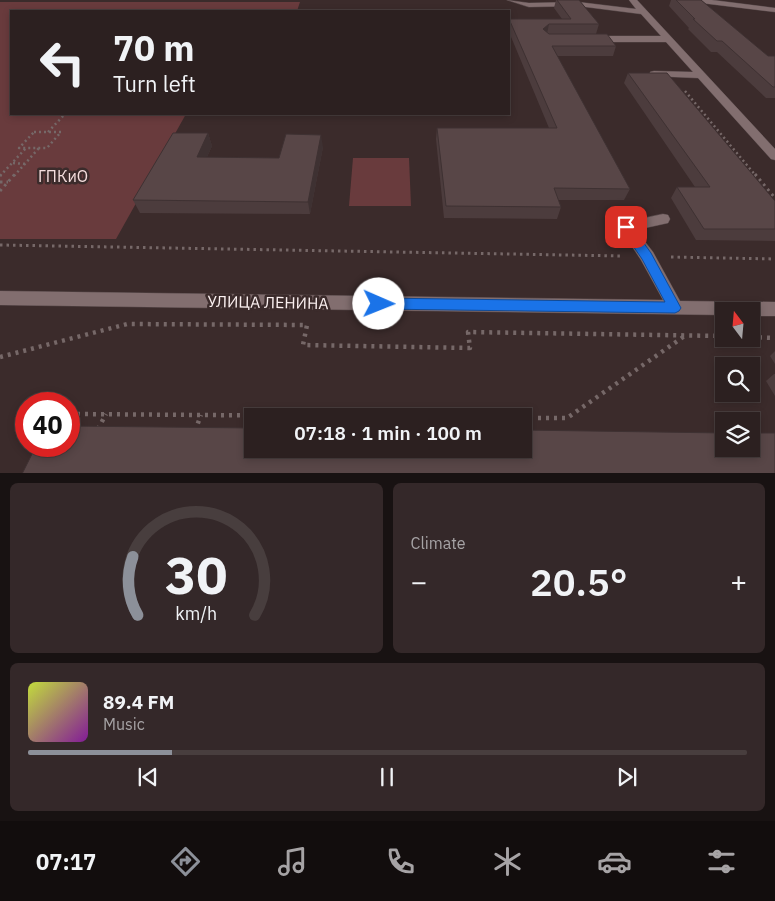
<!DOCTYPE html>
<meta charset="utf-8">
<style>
:root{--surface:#2c2020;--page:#342829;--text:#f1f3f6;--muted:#a6a3a5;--line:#483e3e;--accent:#8c9099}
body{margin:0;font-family:"IBM Plex Sans",sans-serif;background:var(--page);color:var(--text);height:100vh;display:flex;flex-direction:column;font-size:19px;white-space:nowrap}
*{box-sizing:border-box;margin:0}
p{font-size:16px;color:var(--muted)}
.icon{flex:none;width:28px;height:28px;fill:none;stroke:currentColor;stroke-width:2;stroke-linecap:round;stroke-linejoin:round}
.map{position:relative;height:473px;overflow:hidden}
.sheet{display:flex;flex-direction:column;gap:10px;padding:10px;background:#181212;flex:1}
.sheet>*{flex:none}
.top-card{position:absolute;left:10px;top:10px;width:500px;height:105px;border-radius:0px;box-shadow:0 2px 8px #0003,0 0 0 1px var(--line);background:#2c2020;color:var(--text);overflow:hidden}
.needle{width:32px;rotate:344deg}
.controls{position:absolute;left:715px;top:302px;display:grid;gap:10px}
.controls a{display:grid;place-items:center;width:45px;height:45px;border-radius:0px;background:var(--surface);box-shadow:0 2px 8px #0003,0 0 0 1px var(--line);font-size:25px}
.speed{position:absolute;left:15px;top:392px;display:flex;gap:10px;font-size:25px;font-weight:700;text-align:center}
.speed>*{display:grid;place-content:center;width:65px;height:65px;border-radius:50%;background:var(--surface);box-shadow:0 2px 8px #0003,0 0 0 1px var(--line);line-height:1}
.speed .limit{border:8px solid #d22;background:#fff;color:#111}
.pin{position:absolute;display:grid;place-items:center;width:42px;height:42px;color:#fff;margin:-21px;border-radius:10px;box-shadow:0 2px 8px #0006}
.me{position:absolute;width:55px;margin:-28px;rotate:91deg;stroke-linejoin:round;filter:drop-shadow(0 0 4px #0008)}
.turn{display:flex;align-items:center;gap:18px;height:105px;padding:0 20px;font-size:22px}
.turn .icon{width:65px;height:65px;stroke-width:2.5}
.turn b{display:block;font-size:35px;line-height:42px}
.big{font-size:38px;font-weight:600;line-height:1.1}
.sheet .widget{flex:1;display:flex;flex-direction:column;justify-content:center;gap:8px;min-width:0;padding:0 18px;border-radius:8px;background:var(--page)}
.sheet .dial{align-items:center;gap:0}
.dial svg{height:130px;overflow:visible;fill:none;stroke:var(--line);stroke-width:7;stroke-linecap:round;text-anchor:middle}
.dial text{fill:var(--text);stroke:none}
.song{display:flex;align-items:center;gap:15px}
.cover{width:60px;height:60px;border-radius:8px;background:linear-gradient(135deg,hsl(70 70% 55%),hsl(290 70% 35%))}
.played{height:5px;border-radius:2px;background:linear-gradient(90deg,var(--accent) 20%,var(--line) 20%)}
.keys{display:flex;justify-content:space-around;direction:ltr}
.heat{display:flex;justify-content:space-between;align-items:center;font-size:28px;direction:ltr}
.sheet .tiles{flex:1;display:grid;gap:10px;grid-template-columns:1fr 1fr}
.widget:last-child{grid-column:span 2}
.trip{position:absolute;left:244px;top:408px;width:288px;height:50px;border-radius:0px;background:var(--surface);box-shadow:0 2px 8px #0003,0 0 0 1px var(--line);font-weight:600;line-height:50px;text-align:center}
.tabs{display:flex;height:80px;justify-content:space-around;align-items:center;background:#120d0d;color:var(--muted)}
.tabs .icon{width:35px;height:35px}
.tabs .current{color:var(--accent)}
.tabs b{font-size:22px;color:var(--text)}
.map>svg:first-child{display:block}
.green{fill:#693b3d}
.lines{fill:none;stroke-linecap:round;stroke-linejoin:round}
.minor-casing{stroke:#564849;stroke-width:1}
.path-far2{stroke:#766868;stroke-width:2.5;stroke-dasharray:2 3;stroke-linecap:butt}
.path-far1{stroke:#766868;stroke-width:3;stroke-dasharray:2.5 4;stroke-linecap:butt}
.path{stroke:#766868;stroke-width:4.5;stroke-dasharray:3 5;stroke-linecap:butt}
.minor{fill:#826e6f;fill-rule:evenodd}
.wall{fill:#4c3c3d}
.shaded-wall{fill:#3e3132}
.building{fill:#584647;stroke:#3e3132}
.route{fill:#1a73e8;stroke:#114b97}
.labels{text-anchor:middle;stroke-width:5;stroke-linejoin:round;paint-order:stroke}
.park-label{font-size:16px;fill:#f5dede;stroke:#3b2b2b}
.street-label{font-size:16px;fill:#fbf0f0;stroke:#3b2b2b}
</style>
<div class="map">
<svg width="775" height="474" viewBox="0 0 775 474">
<rect width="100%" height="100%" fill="#3b2b2b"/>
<g class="green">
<polygon points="0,2 300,2 297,11 11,11 11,114 186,114 116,239 0,239"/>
<polygon points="353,158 409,158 411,206 349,206"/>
</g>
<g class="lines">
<defs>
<g id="minor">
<polygon points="507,0 529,3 578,2 636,9 629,0 637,0 775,149 775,160 771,159 698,78 650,76 650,72 654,71 693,72 666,42 592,42 588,39 592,36 661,36 641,14 578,6 529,7"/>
<polygon points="689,0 712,0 775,8 775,12 693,2"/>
<polygon points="663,214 668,215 670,219 668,223 636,230 653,252 680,301 775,302 775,316 751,316 751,311 724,311 724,315 0,305 0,291 663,300 641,260 619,227 621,223"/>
</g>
</defs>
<use href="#minor" class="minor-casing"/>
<g class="path-far2">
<polyline points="685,91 756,176"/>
<polyline points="43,114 64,114"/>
<polygon points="34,132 61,132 47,148 19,148"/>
<polyline points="48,132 65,114"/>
<polyline points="13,163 26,164"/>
<polyline points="0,176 26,148"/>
<polyline points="14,176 39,148"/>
</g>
<g class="path-far1">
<polyline points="755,174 775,198"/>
<polyline points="0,176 1,174"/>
<polyline points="0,182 8,182"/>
<polyline points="0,191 15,174"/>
<polyline points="0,245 622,256"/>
<polyline points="671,257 775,259"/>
</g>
<g class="path">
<polyline points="751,337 775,338"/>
<polyline points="0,357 127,324 307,325 303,345 470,348 468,332 724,336"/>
<polyline points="77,414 331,416"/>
<polyline points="522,418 567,418 686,335"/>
<polyline points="98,429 106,414"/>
<polyline points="195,431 201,415"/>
</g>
<use href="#minor" class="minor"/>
</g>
<g class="wall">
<polygon points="556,0 579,0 599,24 596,34 616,46 613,56 557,56 630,189 624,200 558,200 561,207 557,219 444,218 436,139 437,128 549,128 509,32 509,19 562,19 554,8"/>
<polygon points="671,0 701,0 768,56 775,56 775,98 766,98 717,52 711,52 688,29 689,28 669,6"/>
<polygon points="628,73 775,201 775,241 696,240 671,198 677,187 695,187 624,83"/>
<polygon points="208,133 212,146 207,157 279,158 323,147 310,214 140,213 133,200"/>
<polygon points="775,351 775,364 770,356"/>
<polygon points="774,374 775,374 775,396 766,381"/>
</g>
<g class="shaded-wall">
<polygon points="549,24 547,34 543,29"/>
<polygon points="208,133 212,146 201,170 197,157"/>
<polygon points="321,135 323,147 310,214 308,202"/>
</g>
<g class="building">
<polygon points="557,0 579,0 599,24 549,24 543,29 549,34 607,34 616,46 552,46 630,189 554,188 561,207 446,206 437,128 557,128 509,19 571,19"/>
<polygon points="676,0 701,0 768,56 775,56 775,87 773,87 722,41 717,41 693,19 695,19"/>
<polygon points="628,73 667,73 775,201 775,229 704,229 677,187 710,187"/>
<polygon points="173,133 208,133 197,157 279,158 286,134 321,135 308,202 133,200"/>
<polygon points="69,426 252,428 252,449 522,449 522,430 724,433 724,449 751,449 751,433 775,433 775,474 22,474 36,446 69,446"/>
</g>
<polygon class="route" points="626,223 630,224 651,253 681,308 679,311 675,313 379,309 375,307 373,304 375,300 379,298 665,302 642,259 620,227"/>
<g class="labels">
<g class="park-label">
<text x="63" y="182">ГПКиО</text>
</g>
<g class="street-label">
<text transform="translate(268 302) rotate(1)" y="6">УЛИЦА ЛЕНИНА</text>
</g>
</g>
</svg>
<div class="controls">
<a><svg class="needle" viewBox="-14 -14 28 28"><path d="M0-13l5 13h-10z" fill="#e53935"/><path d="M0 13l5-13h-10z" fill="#a6a3a5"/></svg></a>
<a><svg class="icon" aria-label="search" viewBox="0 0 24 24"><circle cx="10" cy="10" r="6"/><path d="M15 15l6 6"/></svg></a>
<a><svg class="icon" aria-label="layers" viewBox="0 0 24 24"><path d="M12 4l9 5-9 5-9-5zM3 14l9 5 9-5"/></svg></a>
</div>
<div class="speed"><div class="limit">40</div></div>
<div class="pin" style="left:626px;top:227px;background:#d93025"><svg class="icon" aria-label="arrive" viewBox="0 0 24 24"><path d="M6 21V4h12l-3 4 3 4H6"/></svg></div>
<svg class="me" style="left:379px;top:304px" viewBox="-20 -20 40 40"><circle r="19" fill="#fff"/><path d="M0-13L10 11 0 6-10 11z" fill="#1a73e8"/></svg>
<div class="trip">07:18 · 1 min · 100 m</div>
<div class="top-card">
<div class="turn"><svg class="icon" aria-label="left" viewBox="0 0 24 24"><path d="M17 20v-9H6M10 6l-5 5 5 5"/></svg><div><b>70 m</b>Turn left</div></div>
</div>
</div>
<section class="sheet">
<div class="tiles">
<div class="widget dial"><svg viewBox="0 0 100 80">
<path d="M14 69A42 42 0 1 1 86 69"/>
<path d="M14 69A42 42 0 0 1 11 33" stroke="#8c9099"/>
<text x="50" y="56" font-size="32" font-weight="700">30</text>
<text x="50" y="72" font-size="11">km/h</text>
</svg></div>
<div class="widget"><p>Climate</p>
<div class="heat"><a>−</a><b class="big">20.5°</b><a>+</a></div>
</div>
<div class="widget">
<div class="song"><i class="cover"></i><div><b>89.4 FM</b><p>Music</p></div></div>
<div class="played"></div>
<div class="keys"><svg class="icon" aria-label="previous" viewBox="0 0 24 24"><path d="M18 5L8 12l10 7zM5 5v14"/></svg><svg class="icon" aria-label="pause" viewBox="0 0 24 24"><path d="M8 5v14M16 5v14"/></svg><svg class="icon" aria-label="next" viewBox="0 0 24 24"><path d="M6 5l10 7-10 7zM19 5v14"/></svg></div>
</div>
</div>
</section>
<nav class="tabs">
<b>07:17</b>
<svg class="icon current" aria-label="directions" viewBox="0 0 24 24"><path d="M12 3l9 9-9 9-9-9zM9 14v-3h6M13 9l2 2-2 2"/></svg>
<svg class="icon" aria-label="music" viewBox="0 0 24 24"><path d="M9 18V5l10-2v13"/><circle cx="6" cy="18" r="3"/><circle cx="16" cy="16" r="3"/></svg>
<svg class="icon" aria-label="phone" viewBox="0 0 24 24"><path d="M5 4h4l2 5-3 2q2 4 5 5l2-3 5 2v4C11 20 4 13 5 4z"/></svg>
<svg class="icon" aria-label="climate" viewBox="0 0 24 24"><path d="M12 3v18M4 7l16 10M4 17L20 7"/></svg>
<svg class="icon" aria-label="car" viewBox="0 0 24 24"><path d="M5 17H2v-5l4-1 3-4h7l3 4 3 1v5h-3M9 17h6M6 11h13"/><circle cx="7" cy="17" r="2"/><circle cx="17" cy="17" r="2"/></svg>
<svg class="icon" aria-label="filters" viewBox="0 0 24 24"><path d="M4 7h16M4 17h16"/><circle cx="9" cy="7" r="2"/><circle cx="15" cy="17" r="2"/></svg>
</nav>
